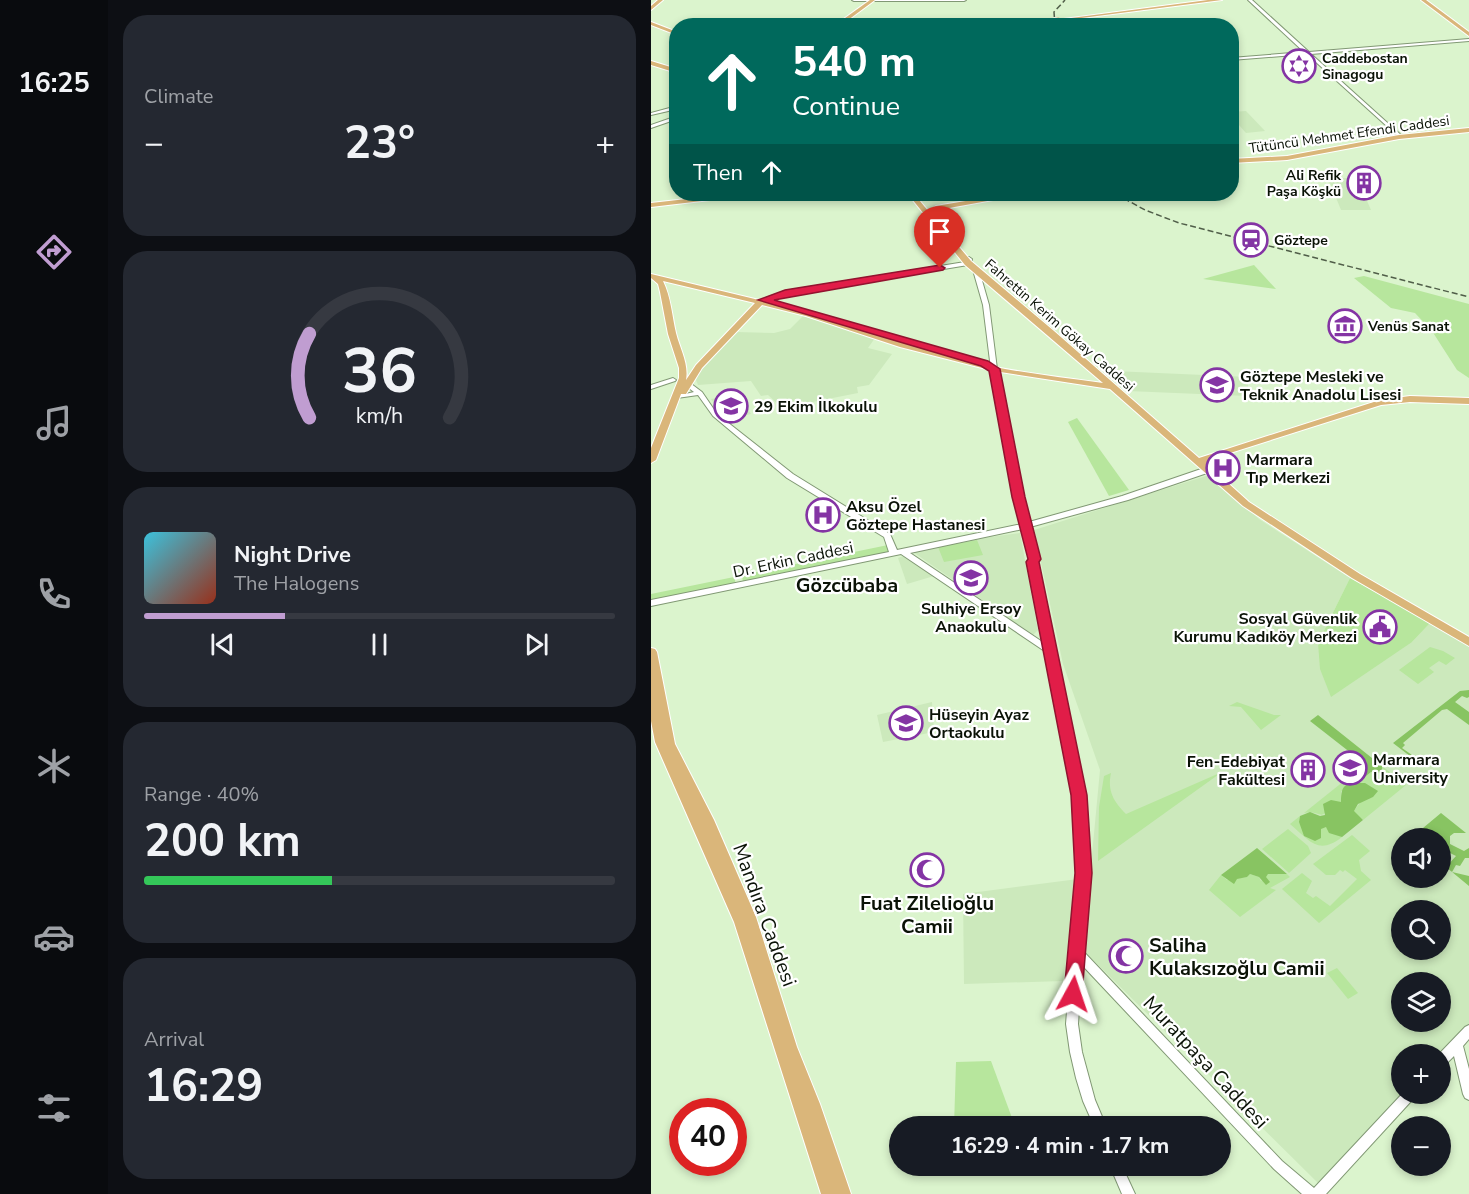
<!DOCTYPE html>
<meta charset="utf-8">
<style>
:root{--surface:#171b24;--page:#242831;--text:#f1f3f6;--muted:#9ea1a6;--line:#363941;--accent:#c09dd1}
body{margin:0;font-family:"Nunito Sans",sans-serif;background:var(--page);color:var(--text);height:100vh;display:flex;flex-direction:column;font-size:22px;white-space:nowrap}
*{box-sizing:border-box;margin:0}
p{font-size:20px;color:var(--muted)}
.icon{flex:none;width:33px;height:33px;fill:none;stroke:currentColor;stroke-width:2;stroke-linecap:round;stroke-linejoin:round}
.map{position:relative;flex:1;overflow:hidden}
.panel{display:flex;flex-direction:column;gap:15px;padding:15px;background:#0d0f14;width:543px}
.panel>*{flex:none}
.top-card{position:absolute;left:18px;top:18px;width:570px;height:183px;border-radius:24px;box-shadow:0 3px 9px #0003;background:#00695c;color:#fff;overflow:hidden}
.buttons{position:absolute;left:740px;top:828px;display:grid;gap:12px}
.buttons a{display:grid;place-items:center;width:60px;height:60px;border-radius:50%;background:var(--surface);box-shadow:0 3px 9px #0003;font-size:30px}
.speed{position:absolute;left:18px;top:1098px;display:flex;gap:12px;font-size:30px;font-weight:700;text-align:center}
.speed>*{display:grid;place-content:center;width:78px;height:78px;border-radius:50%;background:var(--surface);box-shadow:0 3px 9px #0003;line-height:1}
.speed .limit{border:9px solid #d22;background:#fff;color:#111}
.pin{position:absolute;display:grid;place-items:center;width:51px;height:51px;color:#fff;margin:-62px -26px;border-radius:50% 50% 50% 0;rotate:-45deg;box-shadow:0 0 6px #0007}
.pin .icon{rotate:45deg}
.me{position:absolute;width:66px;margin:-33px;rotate:5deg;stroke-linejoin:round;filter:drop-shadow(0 0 4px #0008)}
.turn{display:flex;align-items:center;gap:21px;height:126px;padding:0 24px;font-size:27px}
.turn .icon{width:78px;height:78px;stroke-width:2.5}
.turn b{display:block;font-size:42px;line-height:51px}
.then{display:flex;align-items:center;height:57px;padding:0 24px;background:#0003;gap:12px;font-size:22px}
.big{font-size:45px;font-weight:700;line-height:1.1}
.panel .tile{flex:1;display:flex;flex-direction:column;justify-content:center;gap:9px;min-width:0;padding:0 21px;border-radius:24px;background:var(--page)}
.panel .dial{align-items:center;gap:0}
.dial svg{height:156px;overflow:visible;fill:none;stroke:var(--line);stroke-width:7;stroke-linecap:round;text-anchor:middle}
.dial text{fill:var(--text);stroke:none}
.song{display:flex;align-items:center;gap:18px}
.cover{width:72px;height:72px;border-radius:9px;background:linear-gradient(135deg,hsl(190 70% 55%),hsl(10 70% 35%))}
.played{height:6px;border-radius:3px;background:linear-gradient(90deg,var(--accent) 30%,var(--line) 30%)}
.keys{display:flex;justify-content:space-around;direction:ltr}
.heat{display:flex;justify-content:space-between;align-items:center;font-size:33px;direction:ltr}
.charge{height:9px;border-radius:4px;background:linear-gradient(90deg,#34c759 40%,var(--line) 0)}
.trip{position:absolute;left:238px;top:1116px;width:342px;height:60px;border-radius:30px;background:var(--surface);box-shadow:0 3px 9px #0003;font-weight:700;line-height:60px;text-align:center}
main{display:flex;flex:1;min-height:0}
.dock{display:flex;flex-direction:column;width:108px;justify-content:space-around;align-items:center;background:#090b0e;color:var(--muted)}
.dock .icon{width:42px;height:42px}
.dock .selected{color:var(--accent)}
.dock b{font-size:27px;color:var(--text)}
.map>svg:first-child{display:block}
.built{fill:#cce9bc;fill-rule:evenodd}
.green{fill:#b7e69d}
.forest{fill:#88c462}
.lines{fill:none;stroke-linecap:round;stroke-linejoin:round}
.minor-casing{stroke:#819874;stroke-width:2}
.major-casing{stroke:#fff;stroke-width:2}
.minor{fill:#fff;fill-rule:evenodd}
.major{fill:#dab67a;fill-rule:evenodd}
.rail{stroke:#505e49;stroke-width:1.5;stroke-dasharray:6 3;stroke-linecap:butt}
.major-bridge-casing{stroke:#fff;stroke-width:6;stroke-linecap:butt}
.major-bridge{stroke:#dab67a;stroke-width:5}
.route{fill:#e11d48;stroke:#92132f;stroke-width:1.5}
.labels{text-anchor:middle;stroke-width:4.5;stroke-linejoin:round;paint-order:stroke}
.far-poi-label{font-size:14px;font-weight:bold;fill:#0a1206;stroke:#fff;text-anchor:start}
.far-street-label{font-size:14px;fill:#0a1206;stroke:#fff}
.poi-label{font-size:16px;font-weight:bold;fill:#0a1206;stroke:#fff;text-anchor:start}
.street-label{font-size:16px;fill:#0a1206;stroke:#fff}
.quarter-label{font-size:20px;font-weight:bold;fill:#0a1206;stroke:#fff}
.near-poi-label{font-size:20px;font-weight:bold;fill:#0a1206;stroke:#fff}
.near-street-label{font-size:20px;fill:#0a1206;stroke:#fff}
</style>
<main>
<nav class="dock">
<b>16:25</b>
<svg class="icon selected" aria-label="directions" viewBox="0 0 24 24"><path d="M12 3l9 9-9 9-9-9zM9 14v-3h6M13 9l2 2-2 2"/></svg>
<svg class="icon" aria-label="music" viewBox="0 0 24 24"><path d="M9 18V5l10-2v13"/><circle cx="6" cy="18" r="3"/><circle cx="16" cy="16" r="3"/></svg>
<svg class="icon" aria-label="phone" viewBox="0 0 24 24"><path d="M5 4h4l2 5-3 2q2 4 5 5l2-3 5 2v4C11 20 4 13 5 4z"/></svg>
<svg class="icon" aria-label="climate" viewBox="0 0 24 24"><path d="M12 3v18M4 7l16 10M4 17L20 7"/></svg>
<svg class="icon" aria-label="car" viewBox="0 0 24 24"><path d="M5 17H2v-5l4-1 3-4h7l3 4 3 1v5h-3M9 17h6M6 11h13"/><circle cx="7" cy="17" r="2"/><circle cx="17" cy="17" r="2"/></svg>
<svg class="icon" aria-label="filters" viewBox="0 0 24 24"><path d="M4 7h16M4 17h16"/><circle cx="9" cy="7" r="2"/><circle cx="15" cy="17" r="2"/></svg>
</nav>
<section class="panel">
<div class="tile"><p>Climate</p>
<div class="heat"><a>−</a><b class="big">23°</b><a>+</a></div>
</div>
<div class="tile dial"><svg viewBox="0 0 100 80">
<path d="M14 69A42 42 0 1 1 86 69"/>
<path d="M14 69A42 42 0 0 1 14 26" stroke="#c09dd1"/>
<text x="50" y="56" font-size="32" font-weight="700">36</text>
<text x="50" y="72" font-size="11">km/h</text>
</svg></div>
<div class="tile">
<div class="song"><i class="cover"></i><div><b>Night Drive</b><p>The Halogens</p></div></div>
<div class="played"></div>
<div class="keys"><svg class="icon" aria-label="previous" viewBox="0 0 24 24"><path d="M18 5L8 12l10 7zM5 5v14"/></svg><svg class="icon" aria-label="pause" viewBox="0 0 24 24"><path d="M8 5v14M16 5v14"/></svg><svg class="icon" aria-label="next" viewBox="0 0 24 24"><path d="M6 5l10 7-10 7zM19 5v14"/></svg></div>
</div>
<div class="tile"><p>Range · 40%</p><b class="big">200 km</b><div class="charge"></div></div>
<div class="tile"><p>Arrival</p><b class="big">16:29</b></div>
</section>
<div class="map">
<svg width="818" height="1194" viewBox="0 0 818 1194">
<rect width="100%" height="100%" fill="#dbf4cd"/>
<g class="built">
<polygon points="595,111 614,131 595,133 581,117 581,112"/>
<polygon points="677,178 706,178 720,210 690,210"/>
<polygon points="152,316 224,338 217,348 241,354 218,385 206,387 207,393 131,408 117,395 110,396 100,381 47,385 45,380 48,372 85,332 123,333 139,329"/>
<polygon points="462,371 598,377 596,396 477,391 457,374"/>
<polygon points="87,394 100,414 75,420 60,399"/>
<path d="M558 475 608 519 699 578 667 643 761 642 779 623 818 645V1024L789 1055 750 1054V1094H752L667 1183 432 950 449 770 412 664 383 530ZM750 838H789V878H750ZM750 910H789V950H750ZM750 982H789V1022H750Z"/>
<polygon points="180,508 191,516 158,524 154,514"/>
<polygon points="369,533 387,630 382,635 262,552 324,539"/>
<polygon points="252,556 283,576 256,584 247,558"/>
<polygon points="281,702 283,732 232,742 226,715"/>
<polygon points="427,879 412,981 313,984 312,894"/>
</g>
<g class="green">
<polygon points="603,265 625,289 552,279"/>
<polygon points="713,276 818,304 818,378 806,370 781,331 764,313 740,308 703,278"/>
<polygon points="426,418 478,490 458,496 417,422"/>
<polygon points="326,540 332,555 293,562 287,547"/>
<polygon points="237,545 241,551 92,583 91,575"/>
<polygon points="83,577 85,584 0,601 0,594"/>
<polygon points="699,578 779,623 761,642 680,697 669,669 667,643"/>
<polygon points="779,647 792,651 804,658 795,665 788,661 778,668 783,672 767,684 748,670"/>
<polygon points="586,702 623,715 630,715 610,730 590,707 578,706"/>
<path d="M731 766 755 785 712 820 702 812 711 800 722 797 690 791V802H684C667 824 673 810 653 813L698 777 710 780 720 772 731 771Z"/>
<path d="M571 772 447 861 448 807 453 776 460 773C456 791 463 802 475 814Z"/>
<path d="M649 816 648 822 653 831 675 827 691 837C667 856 658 840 639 824Z"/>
<polygon points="637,829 657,846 660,853 638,873 611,849"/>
<polygon points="701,835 719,851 708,860 710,871 720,880 668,923 631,889 651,873 661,881 655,893 662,898 665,896 679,906 706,879 694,870 692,872 689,870 684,875 675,875 662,864"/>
<polygon points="599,874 608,877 610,881 617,874 636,874 639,877 619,888 625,890 589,917 558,890 570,875 576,880 596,877"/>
<polygon points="686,968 707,993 697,999 676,973"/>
<polygon points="340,1061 364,1126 303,1126 305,1062"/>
</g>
<g class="forest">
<polygon points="818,690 818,697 816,698 811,696 804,702 818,712 818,725 796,709 791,710 752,743 754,745 751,748 771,762 768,767 762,762 764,760 742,743 809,691"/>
<polygon points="667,715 731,766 731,771 729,773 720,772 710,780 698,777 714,764 659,721"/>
<path d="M714 783 727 791 722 797 707 804 703 811 712 820 691 837 678 833 675 827 670 829V838L664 841 653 836 648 822 649 816 659 812 669 816 674 815 672 804 680 800 690 802C690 782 696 783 714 783Z"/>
<polygon points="790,813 815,833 803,833 799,836 799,844 813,851 818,848 818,858 814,858 809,866 805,865 801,872 818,876 818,886 795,867 805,856 795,851 789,858 789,838 760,838"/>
<polygon points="606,848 636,874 617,874 615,877 619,882 615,885 608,877 599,874 596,877 586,879 583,884 570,875"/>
</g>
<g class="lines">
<defs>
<g id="minor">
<polygon points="201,0 315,0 313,1 203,1"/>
<polygon points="597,0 601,0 658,52 818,39 818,41 660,54 751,136 751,137 749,138 656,54 580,60 580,58 653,52"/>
<polygon points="61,25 165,25 167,26 59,26"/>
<polygon points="26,106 26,109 0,115 0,113"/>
<polygon points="26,116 26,119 0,128 0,125"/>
<polygon points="318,257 321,259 320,263 317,265 135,295 112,302 109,300 134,291 314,262 316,258"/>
<path d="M325 268 328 270 338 305 346 369 378 522 471 496 553 468H556L560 470 559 472 477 500 379 527 387 559 385 562 433 796 437 873 432 951 631 1161 663 1188 751 1094H765L763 1098 675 1194H651L623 1169 431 965 427 1024 431 1052 444 1100 455 1126H443L432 1101 425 1078 419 1052 415 1024 427 873 423 796 395 652 250 554 0 606V600L238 552 233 537 136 478 62 416 47 395 26 398V396L43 392 35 386 30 384V382L39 383 51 392 66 414 142 474 239 534 246 550 371 524 340 369 332 305 322 270ZM372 529 379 559 377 562 393 643 259 553Z"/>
<polygon points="22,378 25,380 24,381 0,389 0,385"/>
<polygon points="818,1025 818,1039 812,1046 818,1069 818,1100 814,1098 812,1094 803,1056 793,1066 789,1068 788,1054 814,1027"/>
<polygon points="459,1166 471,1166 484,1194 471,1194"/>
</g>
<g id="major">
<polygon points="7,0 12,0 0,10 0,6"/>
<polygon points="219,0 224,0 189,26 183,26"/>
<polygon points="557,0 571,0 407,21 405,20"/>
<polygon points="770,0 775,0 818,32 818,36"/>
<polygon points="396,21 398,23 370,26 372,25"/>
<polygon points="0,22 26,32 26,35 0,25"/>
<polygon points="0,61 26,69 26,73 0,65"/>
<polygon points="818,128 818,132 748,139 636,160 580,163 580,159 636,156 748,135"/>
<polygon points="80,194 96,194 93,196 0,207 0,203"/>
<path d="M257 194H263L278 212 285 206 356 194H367L364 196 287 210 281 215 320 261 403 331 548 458 729 400 759 396 818 398V404L759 402 730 405 557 460V465L598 502 709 574 818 637V646L701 578 592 506 459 389 343 371 249 347 155 316 111 305 51 368 35 394H30L5 460 0 463V448L28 378V368L17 334 9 292 7 284 0 278V274L108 300 115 298V301C192 320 266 351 344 367 379 374 416 378 452 383L314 265ZM12 281 104 303 45 365 35 380C38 364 29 349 25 333 21 316 20 297 12 281Z"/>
<polygon points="0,648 4,649 6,652 24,744 63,820 105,917 146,1047 169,1104 200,1194 170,1194 83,922 4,742 0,721"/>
</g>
</defs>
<use href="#minor" class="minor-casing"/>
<use href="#major" class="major-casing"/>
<use href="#minor" class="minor"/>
<use href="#major" class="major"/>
<g class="rail">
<polyline points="404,26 403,12 414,0"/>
<polyline points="465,194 494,210 528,223 818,297"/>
</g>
<defs>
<polyline id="major-bridge" points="396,22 407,20"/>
</defs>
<use href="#major-bridge" class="major-bridge-casing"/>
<use href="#major-bridge" class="major-bridge"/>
</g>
<polygon class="route" points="289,265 294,268 292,270 123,300 337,361 349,369 374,497 390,559 388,562 436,795 441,873 431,994 429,1001 422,1003 416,1001 413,994 424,873 420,795 375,562 377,559 361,497 338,371 330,366 107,300 134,290"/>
<defs>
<symbol id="synagogue-ring" viewBox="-11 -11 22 22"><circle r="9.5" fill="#fff" stroke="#8434a4" stroke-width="1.5"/><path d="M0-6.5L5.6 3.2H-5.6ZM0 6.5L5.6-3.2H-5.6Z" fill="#8434a4"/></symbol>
<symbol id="building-ring" viewBox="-11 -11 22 22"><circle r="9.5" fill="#fff" stroke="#8434a4" stroke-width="1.5"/><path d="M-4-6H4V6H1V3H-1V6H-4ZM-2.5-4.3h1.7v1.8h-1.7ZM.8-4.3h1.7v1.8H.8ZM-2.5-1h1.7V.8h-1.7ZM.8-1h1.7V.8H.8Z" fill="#8434a4"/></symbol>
<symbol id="station-ring" viewBox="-11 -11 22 22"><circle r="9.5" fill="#fff" stroke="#8434a4" stroke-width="1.5"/><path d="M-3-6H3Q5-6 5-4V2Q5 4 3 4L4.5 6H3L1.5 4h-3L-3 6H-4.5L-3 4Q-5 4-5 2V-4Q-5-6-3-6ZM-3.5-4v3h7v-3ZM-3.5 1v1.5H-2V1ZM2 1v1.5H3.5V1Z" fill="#8434a4"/></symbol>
<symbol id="museum-ring" viewBox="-11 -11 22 22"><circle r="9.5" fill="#fff" stroke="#8434a4" stroke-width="1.5"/><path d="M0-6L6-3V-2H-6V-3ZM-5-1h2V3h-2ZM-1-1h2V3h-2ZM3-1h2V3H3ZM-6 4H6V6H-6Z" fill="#8434a4"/></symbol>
<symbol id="school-ring" viewBox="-11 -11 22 22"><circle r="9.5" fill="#fff" stroke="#8434a4" stroke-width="1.5"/><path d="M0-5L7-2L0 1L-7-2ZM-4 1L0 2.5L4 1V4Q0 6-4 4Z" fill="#8434a4"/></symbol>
<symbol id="hospital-ring" viewBox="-11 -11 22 22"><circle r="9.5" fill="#fff" stroke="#8434a4" stroke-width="1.5"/><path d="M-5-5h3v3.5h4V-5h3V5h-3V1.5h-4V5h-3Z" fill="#8434a4"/></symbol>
<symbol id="civic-ring" viewBox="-11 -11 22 22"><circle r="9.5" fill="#fff" stroke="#8434a4" stroke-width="1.5"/><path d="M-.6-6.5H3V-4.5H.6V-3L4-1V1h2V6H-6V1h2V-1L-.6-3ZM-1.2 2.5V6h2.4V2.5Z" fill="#8434a4"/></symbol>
<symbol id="mosque-ring" viewBox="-11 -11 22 22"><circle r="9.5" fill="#fff" stroke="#8434a4" stroke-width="1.5"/><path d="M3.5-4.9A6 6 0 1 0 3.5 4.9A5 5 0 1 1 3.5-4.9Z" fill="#8434a4"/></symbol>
</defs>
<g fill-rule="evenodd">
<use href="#synagogue-ring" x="629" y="47" width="38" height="38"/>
<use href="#building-ring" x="694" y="164" width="38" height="38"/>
<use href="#station-ring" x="581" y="221" width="38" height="38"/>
<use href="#museum-ring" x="675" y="307" width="38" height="38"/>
<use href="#school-ring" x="547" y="366" width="38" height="38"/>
<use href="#school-ring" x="61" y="387" width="38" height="38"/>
<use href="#hospital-ring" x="553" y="449" width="38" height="38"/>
<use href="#hospital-ring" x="153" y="496" width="38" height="38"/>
<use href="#school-ring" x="301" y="559" width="38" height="38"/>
<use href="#civic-ring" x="710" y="608" width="38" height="38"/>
<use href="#school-ring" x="236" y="704" width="38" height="38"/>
<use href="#school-ring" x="680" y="749" width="38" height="38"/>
<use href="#building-ring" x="638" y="751" width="38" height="38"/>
<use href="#mosque-ring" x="257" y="851" width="38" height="38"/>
<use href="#mosque-ring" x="456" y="937" width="38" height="38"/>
</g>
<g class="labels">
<g class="far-poi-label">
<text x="671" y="63">Caddebostan<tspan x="671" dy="16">Sinagogu</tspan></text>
<text x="690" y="180" text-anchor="end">Ali Refik<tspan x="690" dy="16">Paşa Köşkü</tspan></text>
<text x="623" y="245">Göztepe</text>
<text x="717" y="331">Venüs Sanat</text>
</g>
<g class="far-street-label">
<text transform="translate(698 134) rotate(-8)" y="5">Tütüncü Mehmet Efendi Caddesi</text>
<text transform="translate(409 325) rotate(41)" y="5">Fahrettin Kerim Gökay Caddesi</text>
</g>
<g class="poi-label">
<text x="589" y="382">Göztepe Mesleki ve<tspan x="589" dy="18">Teknik Anadolu Lisesi</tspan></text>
<text x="103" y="412">29 Ekim İlkokulu</text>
<text x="595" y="465">Marmara<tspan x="595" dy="18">Tıp Merkezi</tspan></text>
<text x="195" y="512">Aksu Özel<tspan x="195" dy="18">Göztepe Hastanesi</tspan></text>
<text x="320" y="614" text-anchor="middle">Sulhiye Ersoy<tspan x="320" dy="18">Anaokulu</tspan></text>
<text x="706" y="624" text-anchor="end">Sosyal Güvenlik<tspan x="706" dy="18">Kurumu Kadıköy Merkezi</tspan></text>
<text x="278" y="720">Hüseyin Ayaz<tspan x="278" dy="18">Ortaokulu</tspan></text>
<text x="722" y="765">Marmara<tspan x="722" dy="18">University</tspan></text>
<text x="634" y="767" text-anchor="end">Fen-Edebiyat<tspan x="634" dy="18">Fakültesi</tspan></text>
</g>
<g class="street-label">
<text transform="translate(142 559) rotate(-12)" y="6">Dr. Erkin Caddesi</text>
</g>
<g class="quarter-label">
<text x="196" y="592">Gözcübaba</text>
</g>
<g class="near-poi-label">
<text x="276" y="910">Fuat Zilelioğlu<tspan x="276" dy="23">Camii</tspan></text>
<text x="498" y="952" text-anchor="start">Saliha<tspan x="498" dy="23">Kulaksızoğlu Camii</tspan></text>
</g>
<g class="near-street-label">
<text transform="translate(114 915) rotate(70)" y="7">Mandıra Caddesi</text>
<text transform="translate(555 1062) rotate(47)" y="7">Muratpaşa Caddesi</text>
</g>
</g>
</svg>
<div class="buttons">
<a><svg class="icon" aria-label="sound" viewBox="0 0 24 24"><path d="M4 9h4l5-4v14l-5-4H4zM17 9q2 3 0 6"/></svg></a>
<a><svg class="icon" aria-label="search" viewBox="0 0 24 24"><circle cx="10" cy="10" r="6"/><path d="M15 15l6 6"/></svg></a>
<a><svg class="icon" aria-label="layers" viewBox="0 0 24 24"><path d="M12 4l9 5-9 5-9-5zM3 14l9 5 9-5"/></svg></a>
<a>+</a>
<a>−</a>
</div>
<div class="speed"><div class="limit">40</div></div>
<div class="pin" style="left:289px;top:268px;background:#d93025"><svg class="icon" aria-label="arrive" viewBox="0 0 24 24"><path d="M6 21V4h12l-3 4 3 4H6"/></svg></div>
<svg class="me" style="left:422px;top:994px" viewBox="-20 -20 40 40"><path d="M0-17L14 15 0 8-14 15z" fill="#e11d48" stroke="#fff" stroke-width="4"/></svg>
<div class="trip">16:29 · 4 min · 1.7 km</div>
<div class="top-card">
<div class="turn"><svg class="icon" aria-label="ahead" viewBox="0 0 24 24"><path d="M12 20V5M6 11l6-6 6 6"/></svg><div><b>540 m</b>Continue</div></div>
<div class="then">Then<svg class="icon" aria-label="ahead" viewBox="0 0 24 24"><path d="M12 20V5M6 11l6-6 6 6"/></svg></div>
</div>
</div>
</main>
